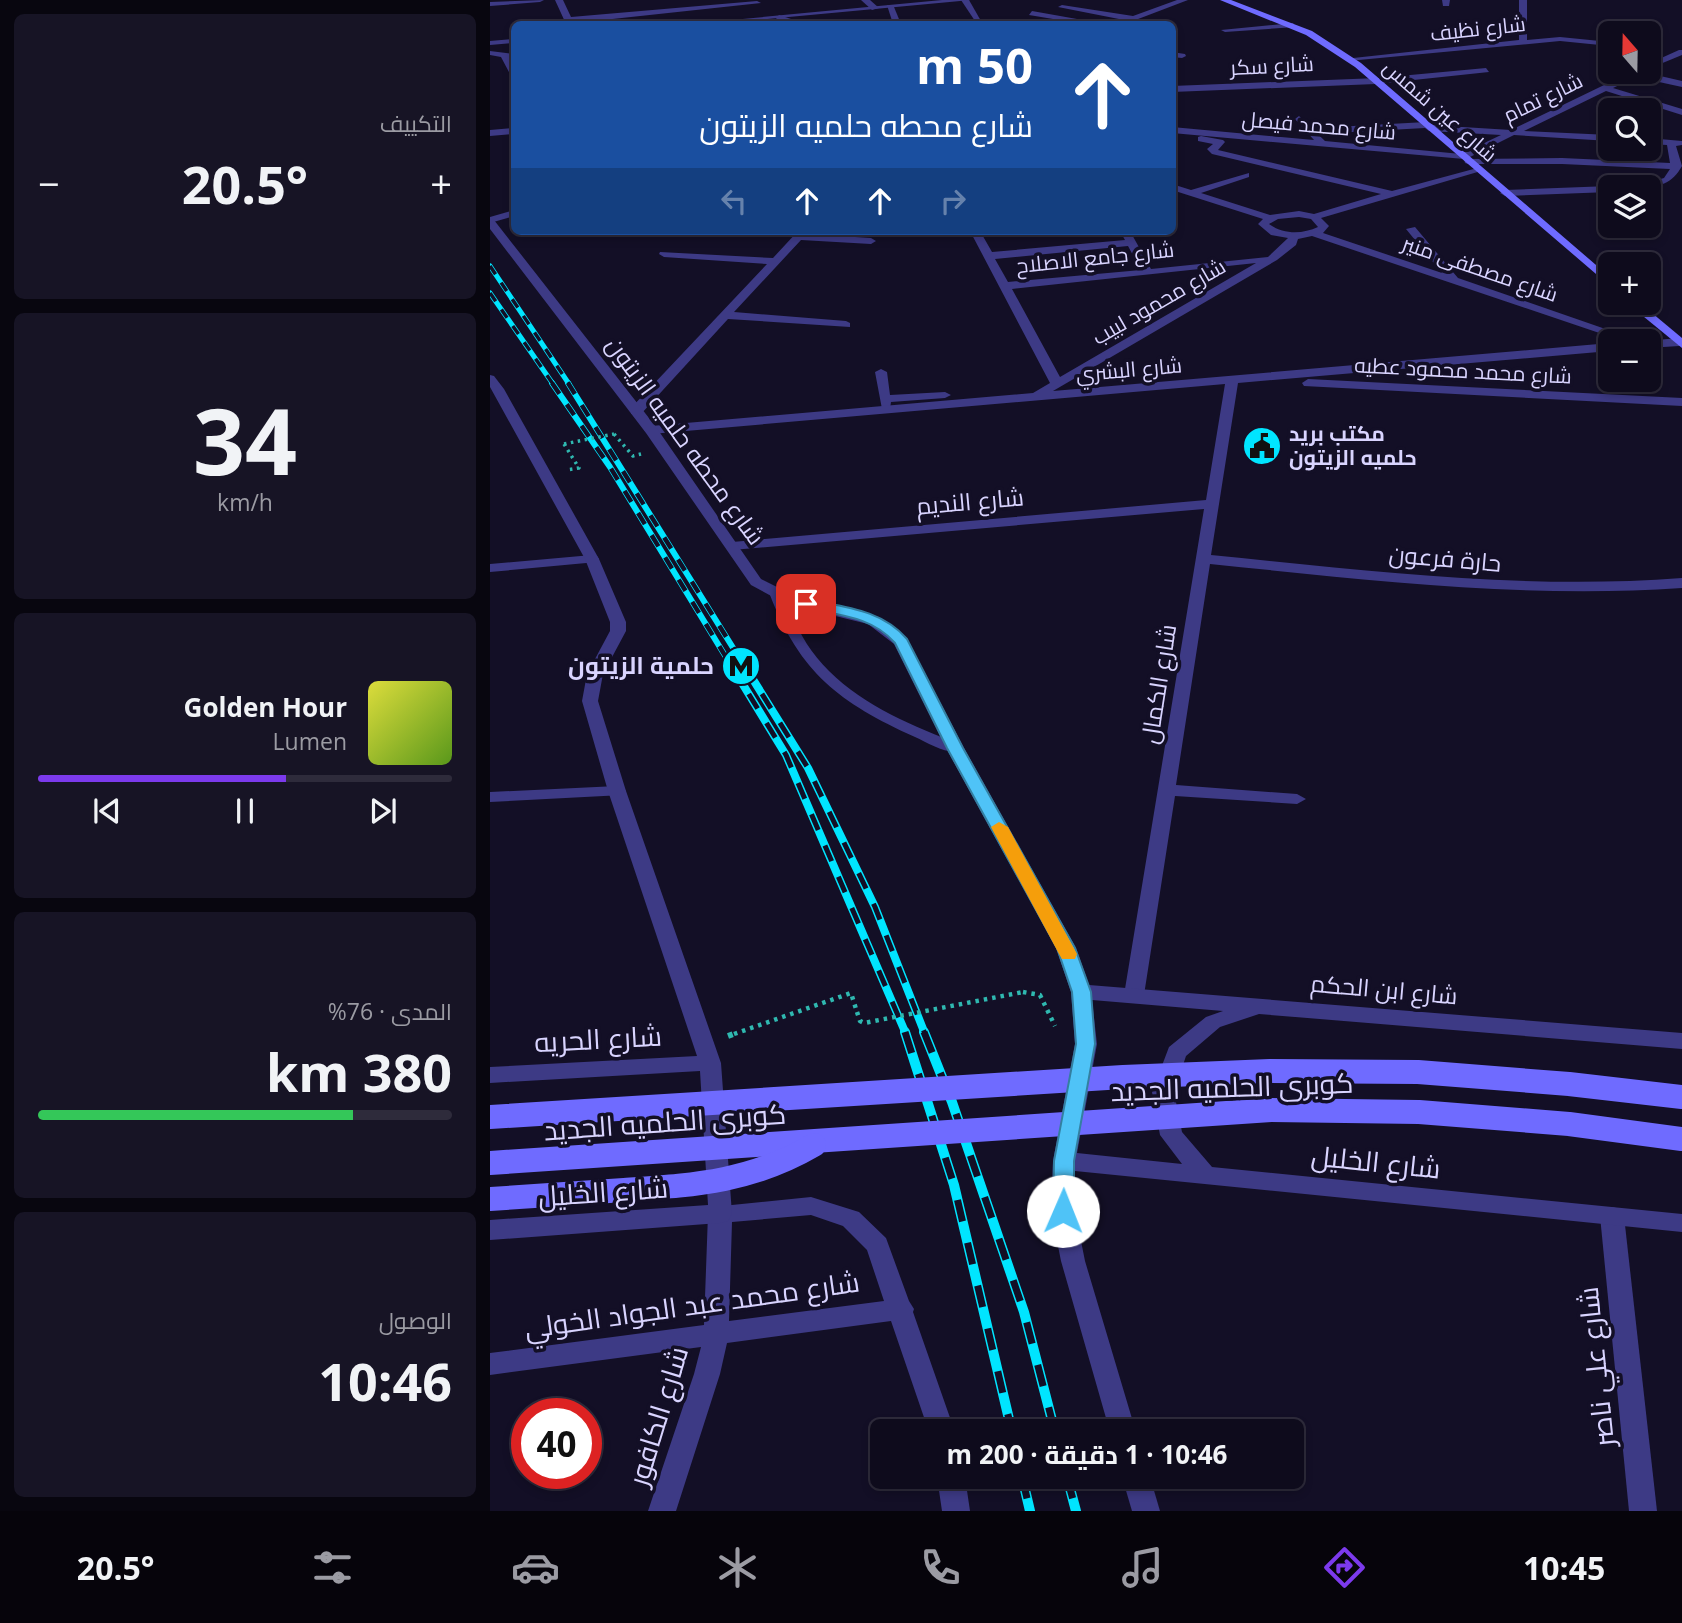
<!DOCTYPE html>
<html lang="ar">
<meta charset="utf-8">
<style>
:root{--surface:#0e0b1c;--page:#171425;--text:#f1f3f6;--muted:#9b9ba3;--line:#2e2b3b;--accent:#7c3aed}
body{margin:0;font-family:"Open Sans",Cairo,sans-serif;background:var(--page);color:var(--text);direction:rtl;height:100vh;display:flex;flex-direction:column;font-size:26px;white-space:nowrap}
*{box-sizing:border-box;margin:0}
p{font-size:23px;color:var(--muted)}
.icon{flex:none;width:38px;height:38px;fill:none;stroke:currentColor;stroke-width:2;stroke-linecap:round;stroke-linejoin:round}
.map{position:relative;flex:1;overflow:hidden;direction:ltr}
.sheet{display:flex;flex-direction:column;gap:14px;padding:14px;background:#08060f;width:490px}
.sheet>*{flex:none}
.top-card{position:absolute;left:21px;top:21px;width:665px;height:214px;border-radius:10px;box-shadow:0 4px 10px #0003,0 0 0 2px var(--line);direction:rtl;background:#1a4fa0;color:#fff;overflow:hidden}
.needle{width:46px;rotate:340deg}
.tools{position:absolute;left:1108px;top:21px;display:grid;gap:14px}
.tools a{display:grid;place-items:center;width:63px;height:63px;border-radius:10px;background:var(--surface);box-shadow:0 4px 10px #0003,0 0 0 2px var(--line);font-size:35px}
.speed{position:absolute;left:21px;top:1398px;display:flex;gap:14px;font-size:35px;font-weight:700;text-align:center}
.speed>*{display:grid;place-content:center;width:91px;height:91px;border-radius:50%;background:var(--surface);box-shadow:0 4px 10px #0003,0 0 0 2px var(--line);line-height:1}
.speed .limit{border:10px solid #d22;background:#fff;color:#111}
.pin{position:absolute;display:grid;place-items:center;width:60px;height:60px;color:#fff;margin:-30px;border-radius:14px;box-shadow:0 4px 10px #0006}
.me{position:absolute;width:77px;margin:-38px;rotate:1deg;stroke-linejoin:round;filter:drop-shadow(0 0 5px #0008)}
.turn{display:flex;align-items:center;gap:24px;height:147px;padding:0 28px;font-size:32px}
.turn .icon{width:91px;height:91px;stroke-width:2.5}
.turn b{display:block;font-size:49px;line-height:60px}
.lanes{display:flex;align-items:center;height:66px;padding:0 28px;background:#0003;justify-content:center;gap:35px;direction:ltr}
.lanes .off{opacity:.35}
.big{font-size:52px;font-weight:700;line-height:1.1}
.sheet .widget{flex:1;display:flex;flex-direction:column;justify-content:center;gap:10px;min-width:0;padding:0 24px;border-radius:10px;background:var(--page)}
.sheet .dial{align-items:center;gap:0}
.dial b{font-size:91px;line-height:1}
.song{display:flex;align-items:center;gap:21px}
.cover{width:84px;height:84px;border-radius:10px;background:linear-gradient(135deg,hsl(60 70% 55%),hsl(90 70% 35%))}
.played{height:7px;border-radius:4px;background:linear-gradient(90deg,var(--accent) 60%,var(--line) 60%)}
.keys{display:flex;justify-content:space-around;direction:ltr}
.heat{display:flex;justify-content:space-between;align-items:center;font-size:38px;direction:ltr}
.charge{height:10px;border-radius:5px;background:linear-gradient(90deg,#34c759 76%,var(--line) 0)}
.trip{position:absolute;left:380px;top:1419px;width:434px;height:70px;border-radius:10px;background:var(--surface);box-shadow:0 4px 10px #0003,0 0 0 2px var(--line);font-weight:700;line-height:70px;text-align:center;direction:rtl}
.tab-bar{display:flex;height:112px;justify-content:space-around;align-items:center;background:#06040b;color:var(--muted)}
.tab-bar .icon{width:49px;height:49px}
.tab-bar .active{color:var(--accent)}
.tab-bar b{font-size:32px;color:var(--text)}
main{display:flex;flex:1;min-height:0}
.map>svg:first-child{display:block}
.lines{fill:none;stroke-linecap:round;stroke-linejoin:round}
.path-far2{stroke:#2fb8b0;stroke-width:3.5;stroke-dasharray:2.5 4.5;stroke-linecap:butt}
.path-far1{stroke:#2fb8b0;stroke-width:4.5;stroke-dasharray:3.5 5;stroke-linecap:butt}
.path{stroke:#2fb8b0;stroke-width:6;stroke-dasharray:5 7;stroke-linecap:butt}
.service{fill:#3d3a85;fill-rule:evenodd}
.minor{fill:#3d3a85;fill-rule:evenodd}
.tertiary{fill:#3d3a85;fill-rule:evenodd}
.secondary{fill:#6f6bff;fill-rule:evenodd}
.rail-far3-casing{stroke:#00e5ff;stroke-width:5}
.rail-far2-casing{stroke:#00e5ff;stroke-width:6}
.rail-far1-casing{stroke:#00e5ff;stroke-width:8}
.rail-casing{stroke:#00e5ff;stroke-width:10}
.rail-far3{stroke:#130f26;stroke-width:3.5;stroke-dasharray:10;stroke-linecap:butt}
.rail-far2{stroke:#130f26;stroke-width:4.5;stroke-dasharray:13;stroke-linecap:butt}
.rail-far1{stroke:#130f26;stroke-width:5;stroke-dasharray:17;stroke-linecap:butt}
.rail{stroke:#130f26;stroke-width:7;stroke-dasharray:22;stroke-linecap:butt}
.path-bridge-far1{stroke:#2fb8b0;stroke-width:3.5;stroke-dasharray:2.5 4.5;stroke-linecap:butt}
.path-bridge{stroke:#2fb8b0;stroke-width:4.5;stroke-dasharray:3.5 5;stroke-linecap:butt}
.secondary-bridge{stroke:#6f6bff;stroke-width:24}
.route{fill:#4fc3f7;stroke:#337fa1;stroke-width:2}
.slow{fill:#f59e0b}
.labels{text-anchor:middle;stroke-width:7;stroke-linejoin:round;paint-order:stroke}
.far-street-label{font-size:21px;fill:#d9d4ff;stroke:#130f26}
.far-poi-label{font-size:21px;font-weight:bold;fill:#d9d4ff;stroke:#130f26;text-anchor:start}
.street-label{font-size:24px;fill:#d9d4ff;stroke:#130f26}
.poi-label{font-size:24px;font-weight:bold;fill:#d9d4ff;stroke:#130f26;text-anchor:end}
.near-street-label{font-size:28px;fill:#d9d4ff;stroke:#130f26}
</style>
<main>
<div class="map">
<svg width="1192" height="1511" viewBox="0 0 1192 1511">
<rect width="100%" height="100%" fill="#130f26"/>
<g class="lines">
<g class="path-far2">
<polyline points="124,434 143,456 151,454"/>
<polyline points="74,444 89,468 76,470"/>
</g>
<g class="path-far1">
<polyline points="533,992 550,995 565,1026"/>
<polyline points="244,1034 361,993 367,1012"/>
</g>
<polyline class="path" points="238,1036 249,1032"/>
<g class="service">
<polygon points="391,369 397,372 400,395 455,392 461,395 455,398 401,402 400,409 392,409 385,372"/>
<path d="M287 591C296 594 297 604 301 612 309 634 322 654 339 671 375 707 424 726 471 745L473 748 471 751C457 755 438 743 425 737 350 703 310 673 280 595Z"/>
</g>
<g class="minor">
<polygon points="54,0 50,2 0,6 0,2"/>
<polygon points="65,0 73,0 81,17 267,1 271,3 76,24"/>
<polygon points="371,0 380,0 389,8 382,10"/>
<polygon points="471,0 479,0 491,21 485,21"/>
<polygon points="687,0 698,0 635,24 631,22 634,20 568,7 572,5 643,16"/>
<polygon points="952,0 960,0 959,6 953,6"/>
<polygon points="1029,0 1037,0 1037,40 1070,37 1120,42 1120,46 1070,41 858,61 854,59 1029,40"/>
<polygon points="397,5 404,7 411,24 403,24"/>
<polygon points="542,11 587,19 591,21 587,23 539,15"/>
<polygon points="289,15 310,22 311,24 301,24 286,19"/>
<polygon points="803,23 806,27 735,32 731,30"/>
<polygon points="1189,50 1192,50 1192,55 1158,69 1158,64"/>
<polygon points="0,51 24,54 24,58 20,58 24,67 24,76 21,76 11,57 0,55"/>
<polygon points="682,52 695,54 696,56 692,58 682,57"/>
<polygon points="996,68 999,72 886,84 682,92 682,86 888,78"/>
<path d="M1141 72H1153L1192 81V87L1146 77 1123 88 1192 109V115L1116 91 1034 131 1120 135V141L1024 135 976 159 1072 158 1180 163 1177 145 1158 144V138L1192 141V145L1186 146 1192 166C1181 186 1165 188 1144 187L1174 178 1180 169 1072 164H978L975 163 974 159 682 133V127L824 140 805 119 809 116 835 141 971 154 1011 135 939 131 935 128 845 133 840 130 845 127 936 122 940 125 1021 130Z"/>
<polygon points="24,128 24,134 0,136 0,130"/>
<path d="M711 136 733 140 735 142 728 150 902 191 991 167V171L831 218 839 226 833 233 952 273 916 229 925 227 968 278 1150 341H1133L822 236 808 239 806 245 787 260 563 391 1120 343V351L748 383 721 555C879 571 1034 590 1192 578V588C1033 599 878 580 720 564L686 785 807 794 816 799 807 804 685 796 654 995 651 1000 644 1002 637 1000 634 995 714 509 242 550 235 546 242 542 716 500 735 384 161 434 154 430 161 426 543 393 560 383 480 231H490L502 252 635 240 631 233 640 231 661 269 778 257 798 238 781 235 768 224 773 219 682 190V184L701 190 759 173V177L711 193 780 215 809 211 824 214 891 194 722 154 717 149 723 144 708 141V137ZM809 217 821 219 828 227C813 234 794 235 779 224L788 219ZM638 246 651 270 518 282 505 259ZM766 263 570 377 522 289Z"/>
<polygon points="1120,187 1120,192 1015,196 1010,193 1015,190 1120,186 1124,187"/>
<polygon points="24,210 24,216 0,223 0,217"/>
<polygon points="308,231 319,231 317,234 381,238 386,241 381,244 311,240 244,312 356,321 360,323 360,327 238,319 151,414 141,414 141,408 277,264 174,257 169,254 170,252 283,258"/>
<polygon points="1189,338 1192,339 1192,345 1189,346 1158,348 1158,341 1155,341"/>
<polygon points="818,379 1192,398 1192,406 814,386 812,383"/>
<polygon points="102,555 107,556 109,559 107,562 0,572 0,564"/>
<polygon points="127,786 133,787 136,791 133,795 0,802 0,792"/>
<path d="M321 1197 369 1212 396 1238 419 1301 424 1309 423 1312 465 1432H439L401 1321 237 1343 230 1374 186 1511H158L204 1374 211 1347 0 1375V1353L214 1325 218 1214 222 1207ZM321 1215 353 1226 377 1250 394 1301 239 1321 242 1222Z"/>
<polygon points="1122,1207 1130,1209 1134,1216 1167,1511 1139,1511 1110,1216 1114,1209"/>
<polygon points="447,1477 475,1477 480,1511 452,1511"/>
</g>
<g class="tertiary">
<polygon points="452,0 481,0 224,24 199,24"/>
<polygon points="24,39 24,43 0,45 0,41"/>
<path d="M0 219 4 220 166 427 271 579 307 597 389 617 417 639 474 748 586 948 599 985 1192 1033V1049L769 1014 730 1027 696 1056 684 1092 692 1132 722 1167 1192 1214V1232L585 1171V1211L595 1261 646 1432H620L571 1261 561 1211 563 1161 585 1044 581 992 566 948 456 748 404 644 378 624 296 604 261 585 156 433 0 229ZM602 1000 733 1011 716 1017 679 1047 662 1092 670 1135 692 1164 587 1153 607 1044Z"/>
<polygon points="0,375 4,376 14,389 109,559 136,622 136,631 113,674 108,701 136,791 231,1063 242,1214 238,1221 230,1223 0,1240 0,1220 218,1205 210,1071 0,1083 0,1067 207,1056 118,791 92,701 97,674 120,631 120,622 95,559 0,387"/>
<polygon points="632,1477 660,1477 670,1511 642,1511"/>
</g>
<g class="secondary">
<polygon points="730,0 741,0 822,31 871,63 1120,277 1120,286 865,67 816,35"/>
<polygon points="1137,303 1150,303 1192,338 1192,348"/>
</g>
<defs>
<g id="rail-far3">
<polyline points="0,266 79,384"/>
<polyline points="0,293 63,384"/>
</g>
<g id="rail-far2">
<polyline points="62,383 120,467 242,667"/>
<polyline points="78,383 255,667"/>
</g>
<g id="rail-far1">
<polyline points="241,665 296,755 416,1034"/>
<polyline points="254,665 318,768 385,907 435,1034"/>
</g>
<g id="rail">
<polyline points="415,1032 464,1185 522,1432"/>
<polyline points="434,1032 462,1102 534,1312 565,1432"/>
<polyline points="532,1477 540,1511"/>
<polyline points="577,1477 586,1511"/>
</g>
</defs>
<use href="#rail-far3" class="rail-far3-casing"/>
<use href="#rail-far2" class="rail-far2-casing"/>
<use href="#rail-far1" class="rail-far1-casing"/>
<use href="#rail" class="rail-casing"/>
<use href="#rail-far3" class="rail-far3"/>
<use href="#rail-far2" class="rail-far2"/>
<use href="#rail-far1" class="rail-far1"/>
<use href="#rail" class="rail"/>
<polyline class="path-bridge-far1" points="74,444 124,434"/>
<polyline class="path-bridge" points="367,1012 370,1021 374,1023 533,992"/>
<g class="secondary-bridge">
<polyline points="0,1117 633,1077 780,1071 928,1072 1079,1084 1192,1097"/>
<polyline points="0,1163 781,1110 929,1112 1079,1124 1192,1139"/>
<path d="M0 1199C45 1196 89 1193 134 1190 204 1185 261 1182 324 1145"/>
</g>
</g>
<path class="route" d="M316 599C353 607 391 609 417 639L473 748 585 948 601 992 605 1044 584 1161V1211L581 1217 573 1220 566 1217 563 1211 564 1161 586 1044 582 992 567 948 457 748 405 643C381 615 345 615 311 607V601Z"/>
<polygon class="slow" points="509,822 518,827 587,954 585,959 572,959 569,954 501,827"/>
<defs>
<symbol id="civic-disc" viewBox="-11 -11 22 22"><circle r="9.5" fill="#00e5ff" stroke="#130f26"/><path d="M-.6-6.5H3V-4.5H.6V-3L4-1V1h2V6H-6V1h2V-1L-.6-3ZM-1.2 2.5V6h2.4V2.5Z" fill="#111"/></symbol>
<symbol id="metro-disc" viewBox="-11 -11 22 22"><circle r="9.5" fill="#00e5ff" stroke="#130f26"/><path d="M-5.5 5V-5H-3L0 0L3-5H5.5V5H3V-.5L0 4L-3-.5V5Z" fill="#111"/></symbol>
</defs>
<g fill-rule="evenodd">
<use href="#civic-disc" x="750" y="424" width="44" height="44"/>
<use href="#metro-disc" x="229" y="644" width="44" height="44"/>
</g>
<g class="labels">
<g class="far-street-label">
<text transform="translate(988 29) rotate(-6)" y="7">شارع نظيف</text>
<text transform="translate(782 66) rotate(-3)" y="7">شارع سكر</text>
<text transform="translate(1053 98) rotate(-26)" y="7">شارع تمام</text>
<text transform="translate(950 111) rotate(41)" y="7">شارع عين شمس</text>
<text transform="translate(829 126) rotate(5)" y="7">شارع محمد فيصل</text>
<text transform="translate(605 258) rotate(-6)" y="7">شارع جامع الاصلاح</text>
<text transform="translate(990 269) rotate(19)" y="7">شارع مصطفى منير</text>
<text transform="translate(669 302) rotate(-30)" y="7">شارع محمود لبيب</text>
<text transform="translate(639 370) rotate(-5)" y="7">شارع البشري</text>
<text transform="translate(973 371) rotate(3)" y="7">شارع محمد محمود عطيه</text>
</g>
<g class="far-poi-label">
<text x="799" y="441">مكتب بريد<tspan x="799" dy="24">حلميه الزيتون</tspan></text>
</g>
<g class="street-label">
<text transform="translate(195 441) rotate(54)" y="8">شارع محطه حلميه الزيتون</text>
<text transform="translate(480 502) rotate(-5)" y="8">شارع النديم</text>
<text transform="translate(955 559) rotate(5)" y="8">حارة فرعون</text>
<text transform="translate(669 684) rotate(-81)" y="8">شارع الكمال</text>
<text transform="translate(894 990) rotate(5)" y="8">شارع ابن الحكم</text>
</g>
<g class="poi-label">
<text x="224" y="674">حلمية الزيتون</text>
</g>
<g class="near-street-label">
<text transform="translate(108 1039) rotate(-3)" y="10">شارع الحريه</text>
<text transform="translate(742 1087) rotate(-2)" y="10">كوبرى الحلميه الجديد</text>
<text transform="translate(175 1122) rotate(-4)" y="10">كوبرى الحلميه الجديد</text>
<text transform="translate(886 1162) rotate(6)" y="10">شارع الخليل</text>
<text transform="translate(113 1192) rotate(-4)" y="10">شارع الخليل</text>
<text transform="translate(202 1305) rotate(-8)" y="10">شارع محمد عبد الجواد الخولي</text>
<text transform="translate(1106 1367) rotate(-96)" y="10">شارع علي ناصر</text>
<text transform="translate(168 1416) rotate(-73)" y="10">شارع الكافور</text>
</g>
</g>
</svg>
<div class="tools">
<a><svg class="needle" viewBox="-14 -14 28 28"><path d="M0-13l5 13h-10z" fill="#e53935"/><path d="M0 13l5-13h-10z" fill="#9b9ba3"/></svg></a>
<a><svg class="icon" aria-label="search" viewBox="0 0 24 24"><circle cx="10" cy="10" r="6"/><path d="M15 15l6 6"/></svg></a>
<a><svg class="icon" aria-label="layers" viewBox="0 0 24 24"><path d="M12 4l9 5-9 5-9-5zM3 14l9 5 9-5"/></svg></a>
<a>+</a>
<a>−</a>
</div>
<div class="speed"><div class="limit">40</div></div>
<div class="pin" style="left:316px;top:604px;background:#d93025"><svg class="icon" aria-label="arrive" viewBox="0 0 24 24"><path d="M6 21V4h12l-3 4 3 4H6"/></svg></div>
<svg class="me" style="left:573px;top:1211px" viewBox="-20 -20 40 40"><circle r="19" fill="#fff"/><path d="M0-13L10 11 0 6-10 11z" fill="#4fc3f7"/></svg>
<div class="trip">10:46 · 1 دقيقة · 200 m</div>
<div class="top-card">
<div class="turn"><svg class="icon" aria-label="ahead" viewBox="0 0 24 24"><path d="M12 20V5M6 11l6-6 6 6"/></svg><div><b>50 m</b>شارع محطه حلميه الزيتون</div></div>
<div class="lanes"><svg class="icon off" aria-label="left" viewBox="0 0 24 24"><path d="M17 20v-9H6M10 6l-5 5 5 5"/></svg><svg class="icon" aria-label="ahead" viewBox="0 0 24 24"><path d="M12 20V5M6 11l6-6 6 6"/></svg><svg class="icon" aria-label="ahead" viewBox="0 0 24 24"><path d="M12 20V5M6 11l6-6 6 6"/></svg><svg class="icon off" aria-label="right" viewBox="0 0 24 24"><path d="M7 20v-9h11M14 6l5 5-5 5"/></svg></div>
</div>
</div>
<section class="sheet">
<div class="widget"><p>التكييف</p>
<div class="heat"><a>−</a><b class="big">20.5°</b><a>+</a></div>
</div>
<div class="widget dial"><b>34</b><p>km/h</p></div>
<div class="widget">
<div class="song"><i class="cover"></i><div><b>Golden Hour</b><p>Lumen</p></div></div>
<div class="played"></div>
<div class="keys"><svg class="icon" aria-label="previous" viewBox="0 0 24 24"><path d="M18 5L8 12l10 7zM5 5v14"/></svg><svg class="icon" aria-label="pause" viewBox="0 0 24 24"><path d="M8 5v14M16 5v14"/></svg><svg class="icon" aria-label="next" viewBox="0 0 24 24"><path d="M6 5l10 7-10 7zM19 5v14"/></svg></div>
</div>
<div class="widget"><p>المدى · 76%</p><b class="big">380 km</b><div class="charge"></div></div>
<div class="widget"><p>الوصول</p><b class="big">10:46</b></div>
</section>
</main>
<nav class="tab-bar">
<b>10:45</b>
<svg class="icon active" aria-label="directions" viewBox="0 0 24 24"><path d="M12 3l9 9-9 9-9-9zM9 14v-3h6M13 9l2 2-2 2"/></svg>
<svg class="icon" aria-label="music" viewBox="0 0 24 24"><path d="M9 18V5l10-2v13"/><circle cx="6" cy="18" r="3"/><circle cx="16" cy="16" r="3"/></svg>
<svg class="icon" aria-label="phone" viewBox="0 0 24 24"><path d="M5 4h4l2 5-3 2q2 4 5 5l2-3 5 2v4C11 20 4 13 5 4z"/></svg>
<svg class="icon" aria-label="climate" viewBox="0 0 24 24"><path d="M12 3v18M4 7l16 10M4 17L20 7"/></svg>
<svg class="icon" aria-label="car" viewBox="0 0 24 24"><path d="M5 17H2v-5l4-1 3-4h7l3 4 3 1v5h-3M9 17h6M6 11h13"/><circle cx="7" cy="17" r="2"/><circle cx="17" cy="17" r="2"/></svg>
<svg class="icon" aria-label="filters" viewBox="0 0 24 24"><path d="M4 7h16M4 17h16"/><circle cx="9" cy="7" r="2"/><circle cx="15" cy="17" r="2"/></svg>
<b>20.5°</b>
</nav>
